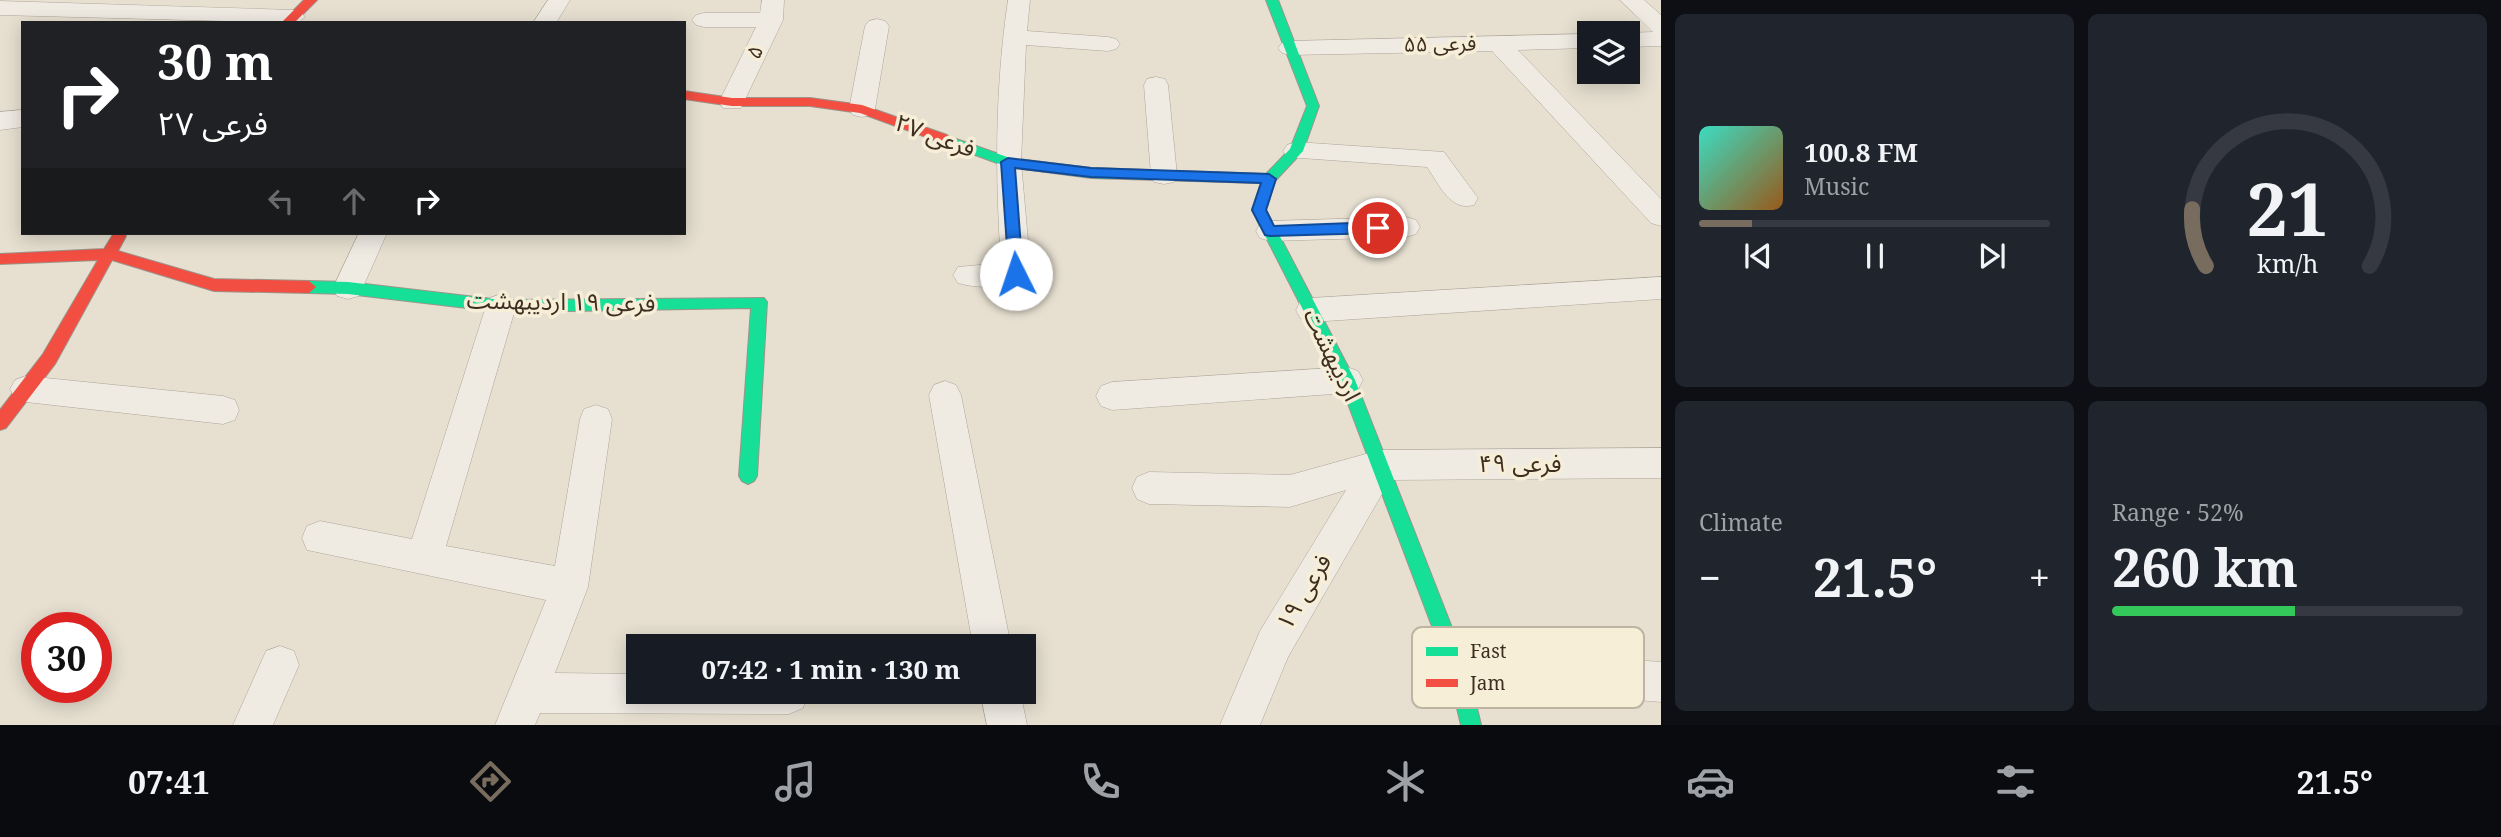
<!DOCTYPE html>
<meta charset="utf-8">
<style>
:root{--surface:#171b24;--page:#20242c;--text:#f1f3f6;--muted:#9ea1a6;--line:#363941;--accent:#786c5e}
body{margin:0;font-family:"Noto Serif","Noto Sans Arabic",serif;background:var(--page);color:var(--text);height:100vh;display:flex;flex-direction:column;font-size:26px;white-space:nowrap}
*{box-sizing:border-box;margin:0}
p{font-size:23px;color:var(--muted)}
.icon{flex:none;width:38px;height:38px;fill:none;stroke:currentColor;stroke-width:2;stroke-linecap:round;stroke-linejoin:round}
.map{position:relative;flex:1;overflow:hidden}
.drawer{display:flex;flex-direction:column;gap:14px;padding:14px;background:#0d0f14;width:840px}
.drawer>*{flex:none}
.hud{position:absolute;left:21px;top:21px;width:665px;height:214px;border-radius:0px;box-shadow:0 4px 18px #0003;background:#202124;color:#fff;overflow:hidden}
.buttons{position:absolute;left:1577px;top:21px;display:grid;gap:14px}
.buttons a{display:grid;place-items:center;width:63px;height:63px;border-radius:0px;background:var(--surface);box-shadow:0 4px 18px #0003;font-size:35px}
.speed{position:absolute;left:21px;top:612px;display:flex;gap:14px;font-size:35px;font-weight:700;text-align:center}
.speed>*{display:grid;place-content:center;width:91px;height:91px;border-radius:50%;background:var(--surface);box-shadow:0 4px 18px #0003;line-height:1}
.speed .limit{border:10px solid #d22;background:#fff;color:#111}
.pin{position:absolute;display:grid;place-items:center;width:60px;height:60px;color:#fff;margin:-30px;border:4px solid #fff;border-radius:50%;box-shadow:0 2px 7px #0007}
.me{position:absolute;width:77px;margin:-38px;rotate:356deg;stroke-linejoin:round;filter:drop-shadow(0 0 5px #0008)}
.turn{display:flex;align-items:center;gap:24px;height:147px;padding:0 21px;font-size:32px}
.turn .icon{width:91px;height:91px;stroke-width:2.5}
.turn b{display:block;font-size:49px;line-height:60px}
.lanes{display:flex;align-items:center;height:66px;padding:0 21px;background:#0003;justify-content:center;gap:35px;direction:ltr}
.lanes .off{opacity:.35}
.big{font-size:52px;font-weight:700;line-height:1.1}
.drawer .card{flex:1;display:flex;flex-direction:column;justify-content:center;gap:10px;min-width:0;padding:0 24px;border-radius:10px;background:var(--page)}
.drawer .dial{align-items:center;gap:0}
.dial svg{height:182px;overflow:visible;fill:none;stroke:var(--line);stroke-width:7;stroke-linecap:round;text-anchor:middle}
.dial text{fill:var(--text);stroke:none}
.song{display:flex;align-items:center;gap:21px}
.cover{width:84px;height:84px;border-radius:10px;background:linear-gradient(135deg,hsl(170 70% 55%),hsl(30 70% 35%))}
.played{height:7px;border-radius:4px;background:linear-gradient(90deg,var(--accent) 15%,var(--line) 15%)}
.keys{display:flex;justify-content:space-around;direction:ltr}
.heat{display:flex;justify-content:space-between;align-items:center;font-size:38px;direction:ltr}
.charge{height:10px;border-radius:5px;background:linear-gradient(90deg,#34c759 52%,var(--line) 0)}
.drawer .tiles{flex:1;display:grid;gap:14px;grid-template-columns:repeat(2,1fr)}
.trip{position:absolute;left:626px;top:634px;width:410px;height:70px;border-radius:0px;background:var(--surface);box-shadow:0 4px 18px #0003;font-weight:700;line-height:70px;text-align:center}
.tab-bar{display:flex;height:112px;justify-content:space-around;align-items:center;background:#090b0e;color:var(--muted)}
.tab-bar .icon{width:49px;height:49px}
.tab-bar .active{color:var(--accent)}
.tab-bar b{font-size:32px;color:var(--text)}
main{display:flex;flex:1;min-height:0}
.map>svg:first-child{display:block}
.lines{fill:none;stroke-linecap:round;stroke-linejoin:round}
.street-casing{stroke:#ada599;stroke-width:1}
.fast-casing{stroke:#9c958a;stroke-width:2}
.jam-casing{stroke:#9c958a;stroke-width:2}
.street{fill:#efebe3;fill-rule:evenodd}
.fast{fill:#16e098;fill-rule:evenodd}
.jam{fill:#f24e42;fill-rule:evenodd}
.route{fill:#1a73e8;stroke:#114b97;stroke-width:2}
.labels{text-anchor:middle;stroke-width:7;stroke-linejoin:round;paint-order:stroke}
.far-street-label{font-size:21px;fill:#3d2e20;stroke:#f7eed8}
.street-label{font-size:24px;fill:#3d2e20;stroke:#f7eed8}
.key{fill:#f7eed8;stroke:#bfb4a1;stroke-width:2}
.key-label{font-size:19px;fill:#3d2e20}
</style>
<main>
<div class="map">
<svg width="1661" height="725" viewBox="0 0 1661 725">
<rect width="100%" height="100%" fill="#e7e0d1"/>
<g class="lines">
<defs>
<g id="street">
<polygon points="548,0 570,0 556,23 533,23"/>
<polygon points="762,0 784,0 783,20 741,108 723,108 719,102 756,27 704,27 696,25 692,20 696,15 704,13 760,13"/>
<path d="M1008 0H1030L1027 31 1108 37 1116 39 1120 44 1116 49 1108 51 1026 45 1021 162 1031 274 1026 282C1007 288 977 289 958 283L953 275 958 267 1001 263C995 175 995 88 1008 0Z"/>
<polygon points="1620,0 1644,0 1661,15 1661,46 1628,47 1626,33 1653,32"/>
<polygon points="0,1 293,10 301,12 305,17 298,23 0,15"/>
<polygon points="877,19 885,21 889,26 875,109 871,115 862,117 853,115 849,109 865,26 869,21"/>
<polygon points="1589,34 1589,48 1518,50 1661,199 1661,226 1651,223 1492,51 1290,55 1282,53 1278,48 1282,43 1290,41"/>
<polygon points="1156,77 1165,79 1168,85 1177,175 1174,182 1164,184 1154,182 1151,175 1144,85 1147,79"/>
<polygon points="23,110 23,127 0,130 0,112"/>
<path d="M1296 142 1444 152 1478 198 1474 205C1450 212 1439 184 1427 167L1287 157 1283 151 1287 145Z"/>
<polygon points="1406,217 1416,220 1420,227 1416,234 1406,237 1270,241 1260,238 1256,231 1260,224 1270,221"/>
<polygon points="359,233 387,233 359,296 348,299 337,296 333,288"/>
<polygon points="1661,277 1661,299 1311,322 1300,318 1296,310 1300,302 1311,298"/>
<polygon points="501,294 512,298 516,306 446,546 555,566 580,419 584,409 596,405 608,409 612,419 588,587 555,673 639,674 639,691 808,691 803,708 789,714 540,713 535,725 495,725 546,600 307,550 302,538 307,526 320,521 412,539 486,306 490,298"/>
<polygon points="1347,367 1358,371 1363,380 1358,389 1347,393 1112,410 1101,406 1096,396 1101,386 1112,382"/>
<polygon points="26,376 223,396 235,400 239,410 235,420 223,424 26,402 15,398 10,389 15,380"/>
<polygon points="945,381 956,385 961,395 1011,646 973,646 929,395 934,385"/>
<polygon points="1661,448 1661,478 1390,480 1288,657 1260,725 1220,725 1260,631 1346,490 1290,507 1149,504 1137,499 1132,488 1137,477 1149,472 1290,475 1380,450"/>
<polygon points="280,646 294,651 299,665 273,725 233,725 266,651"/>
<polygon points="1457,647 1661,662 1661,702 1457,685 1443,680 1438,666 1443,652"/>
<polygon points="980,691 1020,691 1027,725 987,725"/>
</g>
<g id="fast">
<polygon points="1266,0 1278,0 1319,106 1303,151 1275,181 1266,210 1355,380 1467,666 1481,725 1461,725 1447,666 1339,380 1252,210 1261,183 1091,178 1008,167 937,141 935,138 942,134 1010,158 1091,168 1266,174 1290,149 1307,106"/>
<polygon points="309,281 348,282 501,300 764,298 767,302 757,476 754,481 748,484 742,481 739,476 751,308 501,312 348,294 309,293 302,287"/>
</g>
<g id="jam">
<polygon points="304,0 317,0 294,23 281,23"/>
<polygon points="684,91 732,98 810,98 862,105 947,135 949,138 947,141 937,141 860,113 810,106 732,106 684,99"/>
<polygon points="114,233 124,233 126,236 118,251 214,279 309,281 316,287 309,293 214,291 112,260 55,364 6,428 0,430 0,410 43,354 98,260 0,264 0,254 104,249"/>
</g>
</defs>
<use href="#street" class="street-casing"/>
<use href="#fast" class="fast-casing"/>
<use href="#jam" class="jam-casing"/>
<use href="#street" class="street"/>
<use href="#fast" class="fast"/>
<use href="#jam" class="jam"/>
</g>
<polygon class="route" points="1008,158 1091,168 1269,174 1276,179 1266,210 1274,226 1378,222 1386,228 1378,233 1270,236 1265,235 1252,210 1261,183 1091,177 1015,168 1023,274 1016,280 1009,274 1001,162"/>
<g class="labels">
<g class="far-street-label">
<text transform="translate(1440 44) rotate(-1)" y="7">فرعی ۵۵</text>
<text transform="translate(755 52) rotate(-65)" y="7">۵</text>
</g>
<g class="street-label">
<text transform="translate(935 136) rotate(20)" y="8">فرعی ۲۷</text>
<text transform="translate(561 302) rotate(1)" y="8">فرعی ۱۹ اردیبهشت</text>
<text transform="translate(1332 355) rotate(64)" y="8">اردیبهشت</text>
<text x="1520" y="472">فرعی ۴۹</text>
<text transform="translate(1304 592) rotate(-59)" y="8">فرعی ۱۹</text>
</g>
</g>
<rect x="1412" y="627" width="232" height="81" rx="10" class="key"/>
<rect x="1426" y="647" width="32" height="9" fill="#16e098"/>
<rect x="1426" y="679" width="32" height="8" fill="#f24e42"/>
<g class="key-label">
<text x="1470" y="658">Fast</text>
<text x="1470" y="690">Jam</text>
</g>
</svg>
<div class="buttons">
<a><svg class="icon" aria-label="layers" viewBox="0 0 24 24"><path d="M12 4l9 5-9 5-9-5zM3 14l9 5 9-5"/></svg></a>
</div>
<div class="speed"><div class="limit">30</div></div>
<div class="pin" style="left:1378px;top:228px;background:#d93025"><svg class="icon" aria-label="arrive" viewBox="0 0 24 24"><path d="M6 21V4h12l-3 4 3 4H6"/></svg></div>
<svg class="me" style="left:1016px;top:274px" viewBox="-20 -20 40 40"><circle r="19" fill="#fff"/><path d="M0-13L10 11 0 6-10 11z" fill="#1a73e8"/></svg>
<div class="trip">07:42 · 1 min · 130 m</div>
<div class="hud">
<div class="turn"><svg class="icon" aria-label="right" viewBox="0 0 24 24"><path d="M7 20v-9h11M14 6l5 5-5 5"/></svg><div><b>30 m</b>فرعی ۲۷</div></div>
<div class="lanes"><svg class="icon off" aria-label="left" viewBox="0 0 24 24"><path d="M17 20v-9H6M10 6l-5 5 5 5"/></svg><svg class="icon off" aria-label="ahead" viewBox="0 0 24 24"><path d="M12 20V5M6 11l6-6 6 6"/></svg><svg class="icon" aria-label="right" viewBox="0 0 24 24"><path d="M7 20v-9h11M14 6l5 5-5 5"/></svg></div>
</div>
</div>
<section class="drawer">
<div class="tiles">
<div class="card">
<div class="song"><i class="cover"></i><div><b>100.8 FM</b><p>Music</p></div></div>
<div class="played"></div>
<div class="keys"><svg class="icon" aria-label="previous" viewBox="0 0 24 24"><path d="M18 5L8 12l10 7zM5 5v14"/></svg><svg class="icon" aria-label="pause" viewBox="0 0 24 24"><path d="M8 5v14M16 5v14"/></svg><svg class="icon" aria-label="next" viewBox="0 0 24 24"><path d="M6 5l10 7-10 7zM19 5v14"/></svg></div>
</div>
<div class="card dial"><svg viewBox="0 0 100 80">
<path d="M14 69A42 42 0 1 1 86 69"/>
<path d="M14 69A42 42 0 0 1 8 44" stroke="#786c5e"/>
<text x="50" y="56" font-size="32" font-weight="700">21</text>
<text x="50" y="72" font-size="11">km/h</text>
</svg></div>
<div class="card"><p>Climate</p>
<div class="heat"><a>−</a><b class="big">21.5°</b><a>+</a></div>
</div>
<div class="card"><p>Range · 52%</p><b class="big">260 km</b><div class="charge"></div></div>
</div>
</section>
</main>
<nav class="tab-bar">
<b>07:41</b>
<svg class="icon active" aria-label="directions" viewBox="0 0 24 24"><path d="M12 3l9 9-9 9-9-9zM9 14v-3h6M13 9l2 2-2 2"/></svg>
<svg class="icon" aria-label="music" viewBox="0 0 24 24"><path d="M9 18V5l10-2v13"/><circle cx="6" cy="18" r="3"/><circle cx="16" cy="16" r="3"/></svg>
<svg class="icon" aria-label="phone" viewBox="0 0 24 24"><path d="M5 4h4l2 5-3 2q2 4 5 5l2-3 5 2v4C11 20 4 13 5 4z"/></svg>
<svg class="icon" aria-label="climate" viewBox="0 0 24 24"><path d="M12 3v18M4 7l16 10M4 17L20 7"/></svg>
<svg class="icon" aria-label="car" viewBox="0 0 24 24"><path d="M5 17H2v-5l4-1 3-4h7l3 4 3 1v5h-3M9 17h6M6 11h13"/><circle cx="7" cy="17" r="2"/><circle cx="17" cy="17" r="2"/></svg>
<svg class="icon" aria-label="filters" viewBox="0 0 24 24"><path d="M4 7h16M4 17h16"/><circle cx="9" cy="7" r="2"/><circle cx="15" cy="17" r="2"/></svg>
<b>21.5°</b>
</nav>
